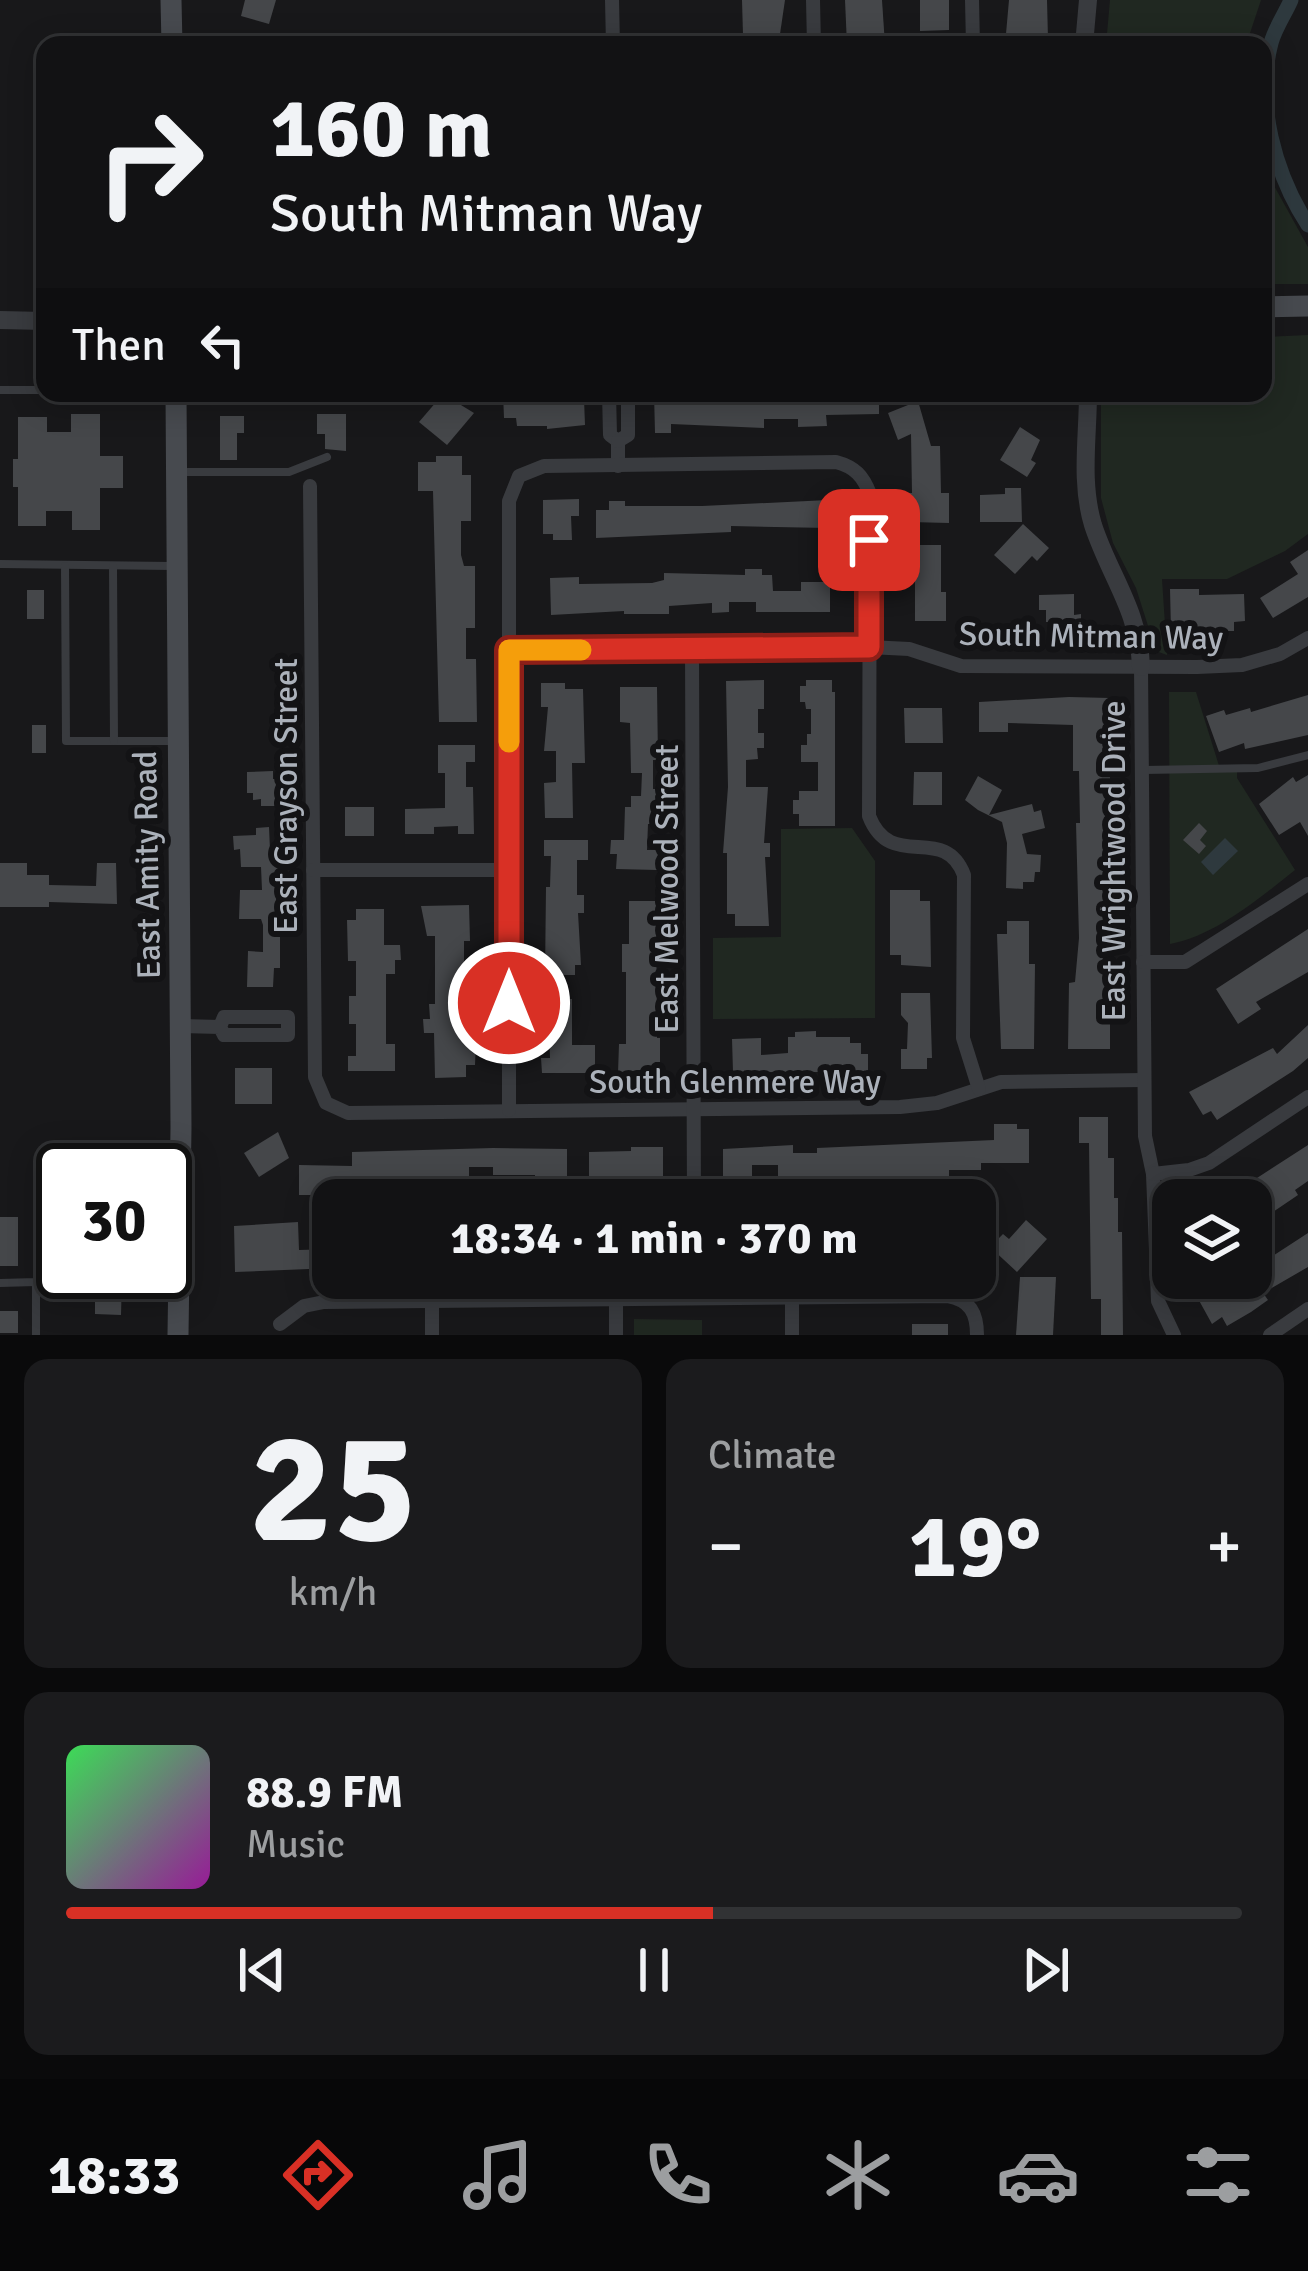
<!DOCTYPE html>
<meta charset="utf-8">
<style>
:root{--surface:#121214;--page:#1b1b1d;--text:#f1f3f6;--muted:#9c9ea0;--line:#313234;--accent:#d93025}
body{margin:0;font-family:Signika,sans-serif;background:var(--page);color:var(--text);height:100vh;display:flex;flex-direction:column;font-size:45px;white-space:nowrap}
*{box-sizing:border-box;margin:0}
p{font-size:39px;color:var(--muted)}
.icon{flex:none;width:66px;height:66px;fill:none;stroke:currentColor;stroke-width:2;stroke-linecap:round;stroke-linejoin:round}
.map{position:relative;height:1335px;overflow:hidden}
.side{display:flex;flex-direction:column;gap:24px;padding:24px;background:#0a0a0b;flex:1}
.side>*{flex:none}
.banner{position:absolute;left:36px;top:36px;width:1236px;height:366px;border-radius:24px;box-shadow:0 6px 30px #0003,0 0 0 3px var(--line);background:#121214;color:var(--text);overflow:hidden}
.controls{position:absolute;left:1152px;top:1179px;display:grid;gap:24px}
.controls a{display:grid;place-items:center;width:120px;height:120px;border-radius:24px;background:var(--surface);box-shadow:0 6px 30px #0003,0 0 0 3px var(--line);font-size:60px}
.speed{position:absolute;left:36px;top:1143px;display:flex;gap:24px;font-size:60px;font-weight:700;text-align:center}
.speed>*{display:grid;place-content:center;width:156px;height:156px;border-radius:50%;background:var(--surface);box-shadow:0 6px 30px #0003,0 0 0 3px var(--line);line-height:1}
.speed .limit{border:6px solid #111;border-radius:18px;background:#fff;color:#111}
.pin{position:absolute;display:grid;place-items:center;width:102px;height:102px;color:#fff;margin:-51px;border-radius:24px;box-shadow:0 6px 18px #0006}
.me{position:absolute;width:132px;margin:-66px;rotate:0deg;stroke-linejoin:round;filter:drop-shadow(0 0 9px #0008)}
.turn{display:flex;align-items:center;gap:42px;height:252px;padding:0 36px;font-size:54px}
.turn .icon{width:156px;height:156px;stroke-width:2.5}
.turn b{display:block;font-size:84px;line-height:102px}
.then{display:flex;align-items:center;height:114px;padding:0 36px;background:#0003;gap:24px;font-size:45px}
.big{font-size:90px;font-weight:700;line-height:1.1}
.side .tile{flex:1;display:flex;flex-direction:column;justify-content:center;gap:18px;min-width:0;padding:0 42px;border-radius:24px;background:var(--page)}
.side .dial{align-items:center;gap:0}
.dial b{font-size:156px;line-height:1}
.song{display:flex;align-items:center;gap:36px}
.cover{width:144px;height:144px;border-radius:18px;background:linear-gradient(135deg,hsl(130 70% 55%),hsl(300 70% 35%))}
.played{height:12px;border-radius:6px;background:linear-gradient(90deg,var(--accent) 55%,var(--line) 55%)}
.keys{display:flex;justify-content:space-around;direction:ltr}
.heat{display:flex;justify-content:space-between;align-items:center;font-size:66px;direction:ltr}
.side .tiles{flex:1;display:grid;gap:24px;grid-template-columns:1fr 1fr}
.tile:last-child{grid-column:span 2}
.trip{position:absolute;left:312px;top:1179px;width:684px;height:120px;border-radius:24px;background:var(--surface);box-shadow:0 6px 30px #0003,0 0 0 3px var(--line);font-weight:700;line-height:120px;text-align:center}
.tab-bar{display:flex;height:192px;justify-content:space-around;align-items:center;background:#070708;color:var(--muted)}
.tab-bar .icon{width:84px;height:84px}
.tab-bar .current{color:var(--accent)}
.tab-bar b{font-size:54px;color:var(--text)}
.map>svg:first-child{display:block}
.green{fill:#202821}
.water{fill:#2e393e}
.lines{fill:none;stroke-linecap:round;stroke-linejoin:round}
.canal{stroke:#2e393e;stroke-width:15}
.building{fill:#45474a}
.service{stroke:#393b3f;stroke-width:8}
.minor{stroke:#393b3f;stroke-width:14}
.tertiary{stroke:#393b3f;stroke-width:18}
.secondary{stroke:#474a4f;stroke-width:21}
.route-casing{stroke:#8d1f18;stroke-width:30}
.route{stroke:#d93025;stroke-width:21}
.slow{stroke:#f59e0b;stroke-width:21}
.labels{text-anchor:middle;stroke-width:12;stroke-linejoin:round;paint-order:stroke}
.street-label{font-size:33px;fill:#abb1ba;stroke:#131315}
</style>
<div class="map">
<svg width="1308" height="1335" viewBox="0 0 1308 1335">
<rect width="100%" height="100%" fill="#18181a"/>
<g class="green">
<polygon points="1110,0 1261,0 1246,45 1106,45"/>
<polygon points="1263,166 1308,247 1308,284 1263,284"/>
<polygon points="1308,335 1308,534 1285,551 1227,579 1162,579 1167,655 1156,651 1136,588 1113,543 1101,498 1101,403 1104,393 1263,393 1263,337"/>
<path d="M1169 692H1196L1220 769 1237 768V778L1295 870C1260 898 1215 936 1170 944Z"/>
<polygon points="852,828 875,861 875,1018 713,1019 713,938 781,937 781,829"/>
<polygon points="634,1319 702,1320 702,1335 634,1335"/>
</g>
<polygon class="water" points="1225,838 1238,851 1213,875 1201,862"/>
<g class="lines">
<path class="canal" d="M1291 0C1285 14 1275 28 1271 43 1255 103 1275 174 1308 225"/>
</g>
<g class="building">
<polygon points="245,0 276,0 269,24 241,16"/>
<polygon points="742,0 785,0 780,34 743,35"/>
<polygon points="845,0 882,0 885,45 847,45"/>
<polygon points="920,0 949,0 949,30 920,31"/>
<polygon points="1009,0 1047,0 1048,39 1041,39 1041,45 1005,45"/>
<polygon points="503,393 532,393 532,404 584,399 585,425 547,429 547,426 517,426 516,418 504,418"/>
<polygon points="654,393 683,393 683,398 707,398 707,393 826,393 826,398 879,393 879,414 826,415 827,426 798,427 798,419 764,419 764,428 671,424 671,433 655,433"/>
<rect x="996" y="393" width="37" height="11"/>
<polygon points="443,394 474,413 447,445 419,422"/>
<polygon points="918,401 931,446 940,446 941,493 949,493 949,523 910,522 910,508 906,508 906,493 912,493 911,434 898,440 888,413"/>
<polygon points="71,414 100,414 100,456 123,456 123,488 100,488 100,530 72,530 72,511 46,511 46,526 18,526 18,487 13,487 13,459 18,459 18,417 47,417 47,432 71,432"/>
<polygon points="317,414 346,414 346,451 325,449 325,434 317,434"/>
<polygon points="220,416 244,416 244,433 237,433 237,460 220,460"/>
<polygon points="1020,427 1040,440 1031,460 1036,463 1027,477 1000,460"/>
<polygon points="436,456 462,456 462,475 471,475 471,521 461,521 461,555 464,566 475,566 475,628 466,628 466,659 476,659 477,722 439,722 433,491 418,491 418,462 436,462"/>
<polygon points="1005,488 1021,488 1022,522 980,522 980,495 1005,494"/>
<polygon points="579,499 579,516 571,516 572,540 553,540 553,534 543,534 543,500"/>
<polygon points="828,500 828,528 731,526 731,532 596,538 596,510 609,510 609,501 625,501 625,506 702,506"/>
<polygon points="1023,524 1049,548 1037,561 1032,556 1015,574 994,555"/>
<polygon points="912,545 941,545 941,592 946,592 946,621 915,621 915,581 904,581 904,564 912,564"/>
<polygon points="1308,550 1308,597 1273,618 1260,598 1298,574 1290,562"/>
<polygon points="745,569 762,569 762,575 772,575 773,591 801,591 801,582 830,582 830,612 756,612 756,602 729,602 729,612 712,613 712,603 669,606 669,614 624,614 624,611 551,615 550,578 579,577 579,584 652,583 664,580 664,573 745,575"/>
<polygon points="1170,589 1199,589 1199,595 1244,594 1245,621 1234,622 1234,631 1171,631"/>
<rect x="27" y="590" width="17" height="29"/>
<polygon points="1074,594 1074,615 1081,614 1081,631 1058,631 1058,622 1046,622 1046,610 1039,610 1039,595"/>
<polygon points="764,680 764,709 758,709 758,733 764,733 764,748 757,748 758,759 746,760 746,787 768,787 764,843 770,843 770,857 765,857 769,926 735,926 735,914 727,914 727,853 723,853 728,787 726,681"/>
<polygon points="806,680 832,680 832,692 835,692 835,826 799,826 799,814 793,814 793,800 799,800 799,791 818,791 818,762 801,762 801,745 807,745 807,734 811,734 811,709 806,709 805,702 800,702 800,686 806,686"/>
<polygon points="541,683 565,683 565,689 583,689 585,763 572,763 573,818 545,818 544,783 556,782 556,751 544,751 548,707 541,707"/>
<polygon points="620,687 657,687 658,760 653,760 653,789 659,789 659,824 648,824 647,850 658,850 657,870 616,869 617,854 610,854 611,840 624,840 625,807 631,807 631,796 641,796 642,773 631,773 630,723 620,722"/>
<polygon points="1308,695 1308,735 1245,749 1244,743 1219,752 1206,716 1224,710 1226,715 1250,708 1251,712"/>
<polygon points="1069,697 1110,698 1110,1049 1068,1049 1069,983 1075,982 1079,938 1076,823 1080,823 1079,771 1073,771 1073,725 1008,723 1008,732 979,732 979,702"/>
<polygon points="904,708 942,708 943,743 905,743"/>
<rect x="32" y="725" width="14" height="28"/>
<polygon points="438,745 475,745 475,762 466,762 466,787 473,787 474,834 458,834 458,826 434,827 434,834 405,834 405,809 445,808 445,773 438,773"/>
<polygon points="273,771 273,779 278,779 278,806 261,806 261,799 253,800 253,793 247,793 247,772"/>
<polygon points="914,772 942,772 942,805 913,805"/>
<polygon points="1308,775 1308,836 1300,822 1279,835 1259,804 1293,777 1296,782"/>
<polygon points="978,776 1002,790 989,815 1032,804 1034,812 1041,810 1045,828 1022,834 1027,854 1041,855 1040,872 1035,872 1034,882 1023,882 1023,889 1006,888 1007,843 1002,822 978,810 965,800"/>
<rect x="345" y="807" width="29" height="29"/>
<polygon points="1199,823 1207,831 1200,840 1206,846 1199,854 1183,840"/>
<polygon points="269,827 270,850 280,850 276,902 280,902 280,968 274,968 273,987 247,987 248,951 263,952 263,925 261,919 239,919 240,890 262,890 261,867 241,867 240,849 234,850 233,836 256,835 256,828"/>
<polygon points="544,840 588,840 588,860 577,860 577,895 584,895 584,913 578,913 581,965 575,965 575,975 545,975 546,887 550,887 551,856 544,856"/>
<polygon points="0,863 27,863 27,875 49,875 49,885 96,886 97,863 116,863 117,904 49,902 49,907 0,907"/>
<polygon points="890,890 920,890 920,901 930,901 931,967 901,965 901,955 890,955"/>
<polygon points="629,901 656,901 657,1038 660,1038 660,1062 655,1062 655,1074 618,1073 619,1044 626,1044 626,972 622,972 622,944 629,944"/>
<polygon points="469,905 470,941 464,941 464,965 475,965 475,983 468,983 469,1017 477,1017 475,1065 466,1065 466,1077 435,1078 434,1033 424,1033 423,1019 430,1019 429,1004 435,1004 435,936 427,936 421,906"/>
<polygon points="356,909 384,909 384,945 400,945 401,960 395,960 395,974 386,974 386,1044 395,1044 395,1071 348,1071 348,1056 356,1056 356,1024 349,1024 349,996 356,996 356,961 348,961 347,920 356,920"/>
<polygon points="1007,921 1029,921 1029,964 1035,964 1034,1049 1001,1049 997,934 1007,934"/>
<polygon points="1308,929 1308,972 1256,1002 1261,1009 1238,1024 1216,989"/>
<polygon points="901,993 930,993 932,1058 927,1058 927,1069 901,1069 901,1049 907,1049 908,1023 901,1015"/>
<polygon points="543,999 572,999 572,1045 595,1045 595,1073 542,1073 541,1058 550,1058 549,1026 543,1026"/>
<polygon points="1308,1025 1308,1058 1293,1071 1217,1120 1211,1111 1203,1115 1189,1092 1273,1048 1277,1054"/>
<polygon points="816,1031 816,1037 850,1037 850,1043 861,1043 861,1054 868,1054 868,1072 733,1072 732,1039 761,1038 761,1055 788,1053 788,1037 795,1037 795,1032"/>
<rect x="235" y="1068" width="37" height="36"/>
<polygon points="1079,1117 1108,1117 1108,1158 1114,1158 1114,1198 1118,1198 1118,1232 1122,1232 1123,1335 1101,1335 1101,1299 1091,1299 1089,1143 1079,1143"/>
<polygon points="994,1124 1017,1124 1017,1129 1029,1129 1029,1163 981,1163 981,1170 949,1170 949,1187 909,1187 909,1180 860,1186 860,1178 778,1182 778,1165 752,1165 752,1188 723,1188 723,1149 793,1145 793,1153 817,1153 817,1148 994,1140"/>
<polygon points="278,1132 289,1158 259,1177 244,1153"/>
<polygon points="1308,1145 1308,1181 1295,1190 1298,1195 1251,1227 1251,1200 1223,1200"/>
<polygon points="631,1147 663,1147 663,1182 589,1182 589,1152 631,1151"/>
<polygon points="493,1148 567,1149 567,1183 535,1183 535,1175 493,1175 493,1167 469,1167 469,1184 340,1186 340,1195 299,1195 299,1165 352,1166 352,1152"/>
<rect x="0" y="1217" width="18" height="49"/>
<polygon points="1026,1220 1047,1239 1017,1272 990,1247 1003,1234 1009,1239"/>
<polygon points="298,1222 299,1250 333,1249 333,1268 235,1272 234,1226"/>
<polygon points="1308,1233 1308,1267 1263,1293 1268,1300 1251,1312 1227,1326 1222,1317 1212,1324 1196,1295 1220,1281 1223,1286 1234,1278 1251,1278 1251,1270"/>
<polygon points="95,1276 122,1277 121,1315 95,1314"/>
<polygon points="1020,1277 1056,1277 1053,1335 1016,1335"/>
<rect x="0" y="1311" width="18" height="22"/>
<rect x="912" y="1324" width="36" height="11"/>
</g>
<g class="lines">
<g class="service">
<polyline points="0,390 45,390"/>
<polyline points="178,472 289,472 327,457"/>
<polyline points="0,564 172,566"/>
<polyline points="65,566 66,741 175,741"/>
<polyline points="113,566 114,741"/>
<polyline points="1144,770 1258,768 1308,755"/>
<polyline points="0,1283 36,1282 63,1269"/>
<polyline points="36,1335 36,1282"/>
</g>
<g class="minor">
<polyline points="612,0 613,45"/>
<polyline points="813,0 814,45"/>
<polyline points="972,0 973,45"/>
<polyline points="609,393 610,435 618,441 618,466"/>
<polyline points="618,441 628,435 628,393"/>
<polyline points="310,486 315,1077 326,1103 348,1113 900,1107 937,1103 1001,1082 1143,1080"/>
<polyline points="692,649 694,1200"/>
<polyline points="509,650 869,647 909,649 961,666 1197,667 1242,665 1280,654 1308,638"/>
<polyline points="1141,667 1145,1136 1153,1174 1158,1301 1174,1335"/>
<polyline points="313,870 509,870"/>
<polyline points="1143,962 1185,962 1308,884"/>
<polyline points="181,1026 220,1027 224,1035 288,1035 288,1017 224,1017 220,1027"/>
<path d="M509 1110V501L519 476 544 466 836 462C855 467 863 476 870 494L869 816C891 873 944 822 964 875L963 1038 979 1089"/>
<polyline points="1153,1174 1189,1170 1209,1163 1308,1097"/>
<polyline points="792,1298 792,1335"/>
<polyline points="616,1300 616,1335"/>
<path d="M280 1324 304 1306 324 1302 948 1296C970 1300 977 1313 977 1335"/>
<polyline points="432,1335 432,1302"/>
<polyline points="1270,1335 1308,1309"/>
</g>
<g class="tertiary">
<polyline points="1084,45 1088,0"/>
<polyline points="0,320 45,321"/>
<path d="M1088 393C1088 437 1080 482 1093 525 1110 577 1139 610 1141 667"/>
</g>
<g class="secondary">
<polyline points="171,0 172,45"/>
<polyline points="1263,307 1308,306"/>
<polyline points="176,393 181,1128 178,1335"/>
</g>
</g>
<g class="lines">
<defs>
<polyline id="route" points="509,1003 509,650 869,647 869,540"/>
</defs>
<use href="#route" class="route-casing"/>
<use href="#route" class="route"/>
<polyline class="slow" points="509,742 509,650 581,650"/>
</g>
<g class="labels">
<g class="street-label">
<text transform="translate(1091 635) rotate(1)" y="12">South Mitman Way</text>
<text transform="translate(285 796) rotate(-90)" y="12">East Grayson Street</text>
<text transform="translate(1113 861) rotate(-90)" y="12">East Wrightwood Drive</text>
<text transform="translate(146 865) rotate(-91)" y="12">East Amity Road</text>
<text transform="translate(666 889) rotate(-90)" y="12">East Melwood Street</text>
<text x="735" y="1093">South Glenmere Way</text>
</g>
</g>
</svg>
<div class="controls">
<a><svg class="icon" aria-label="layers" viewBox="0 0 24 24"><path d="M12 4l9 5-9 5-9-5zM3 14l9 5 9-5"/></svg></a>
</div>
<div class="speed"><div class="limit">30</div></div>
<div class="pin" style="left:869px;top:540px;background:#d93025"><svg class="icon" aria-label="arrive" viewBox="0 0 24 24"><path d="M6 21V4h12l-3 4 3 4H6"/></svg></div>
<svg class="me" style="left:509px;top:1003px" viewBox="-20 -20 40 40"><circle r="17" fill="#d93025" stroke="#fff" stroke-width="3"/><path d="M0-11L8 9 0 5-8 9z" fill="#fff"/></svg>
<div class="trip">18:34 · 1 min · 370 m</div>
<div class="banner">
<div class="turn"><svg class="icon" aria-label="right" viewBox="0 0 24 24"><path d="M7 20v-9h11M14 6l5 5-5 5"/></svg><div><b>160 m</b>South Mitman Way</div></div>
<div class="then">Then<svg class="icon" aria-label="left" viewBox="0 0 24 24"><path d="M17 20v-9H6M10 6l-5 5 5 5"/></svg></div>
</div>
</div>
<section class="side">
<div class="tiles">
<div class="tile dial"><b>25</b><p>km/h</p></div>
<div class="tile"><p>Climate</p>
<div class="heat"><a>−</a><b class="big">19°</b><a>+</a></div>
</div>
<div class="tile">
<div class="song"><i class="cover"></i><div><b>88.9 FM</b><p>Music</p></div></div>
<div class="played"></div>
<div class="keys"><svg class="icon" aria-label="previous" viewBox="0 0 24 24"><path d="M18 5L8 12l10 7zM5 5v14"/></svg><svg class="icon" aria-label="pause" viewBox="0 0 24 24"><path d="M8 5v14M16 5v14"/></svg><svg class="icon" aria-label="next" viewBox="0 0 24 24"><path d="M6 5l10 7-10 7zM19 5v14"/></svg></div>
</div>
</div>
</section>
<nav class="tab-bar">
<b>18:33</b>
<svg class="icon current" aria-label="directions" viewBox="0 0 24 24"><path d="M12 3l9 9-9 9-9-9zM9 14v-3h6M13 9l2 2-2 2"/></svg>
<svg class="icon" aria-label="music" viewBox="0 0 24 24"><path d="M9 18V5l10-2v13"/><circle cx="6" cy="18" r="3"/><circle cx="16" cy="16" r="3"/></svg>
<svg class="icon" aria-label="phone" viewBox="0 0 24 24"><path d="M5 4h4l2 5-3 2q2 4 5 5l2-3 5 2v4C11 20 4 13 5 4z"/></svg>
<svg class="icon" aria-label="climate" viewBox="0 0 24 24"><path d="M12 3v18M4 7l16 10M4 17L20 7"/></svg>
<svg class="icon" aria-label="car" viewBox="0 0 24 24"><path d="M5 17H2v-5l4-1 3-4h7l3 4 3 1v5h-3M9 17h6M6 11h13"/><circle cx="7" cy="17" r="2"/><circle cx="17" cy="17" r="2"/></svg>
<svg class="icon" aria-label="filters" viewBox="0 0 24 24"><path d="M4 7h16M4 17h16"/><circle cx="9" cy="7" r="2"/><circle cx="15" cy="17" r="2"/></svg>
</nav>
